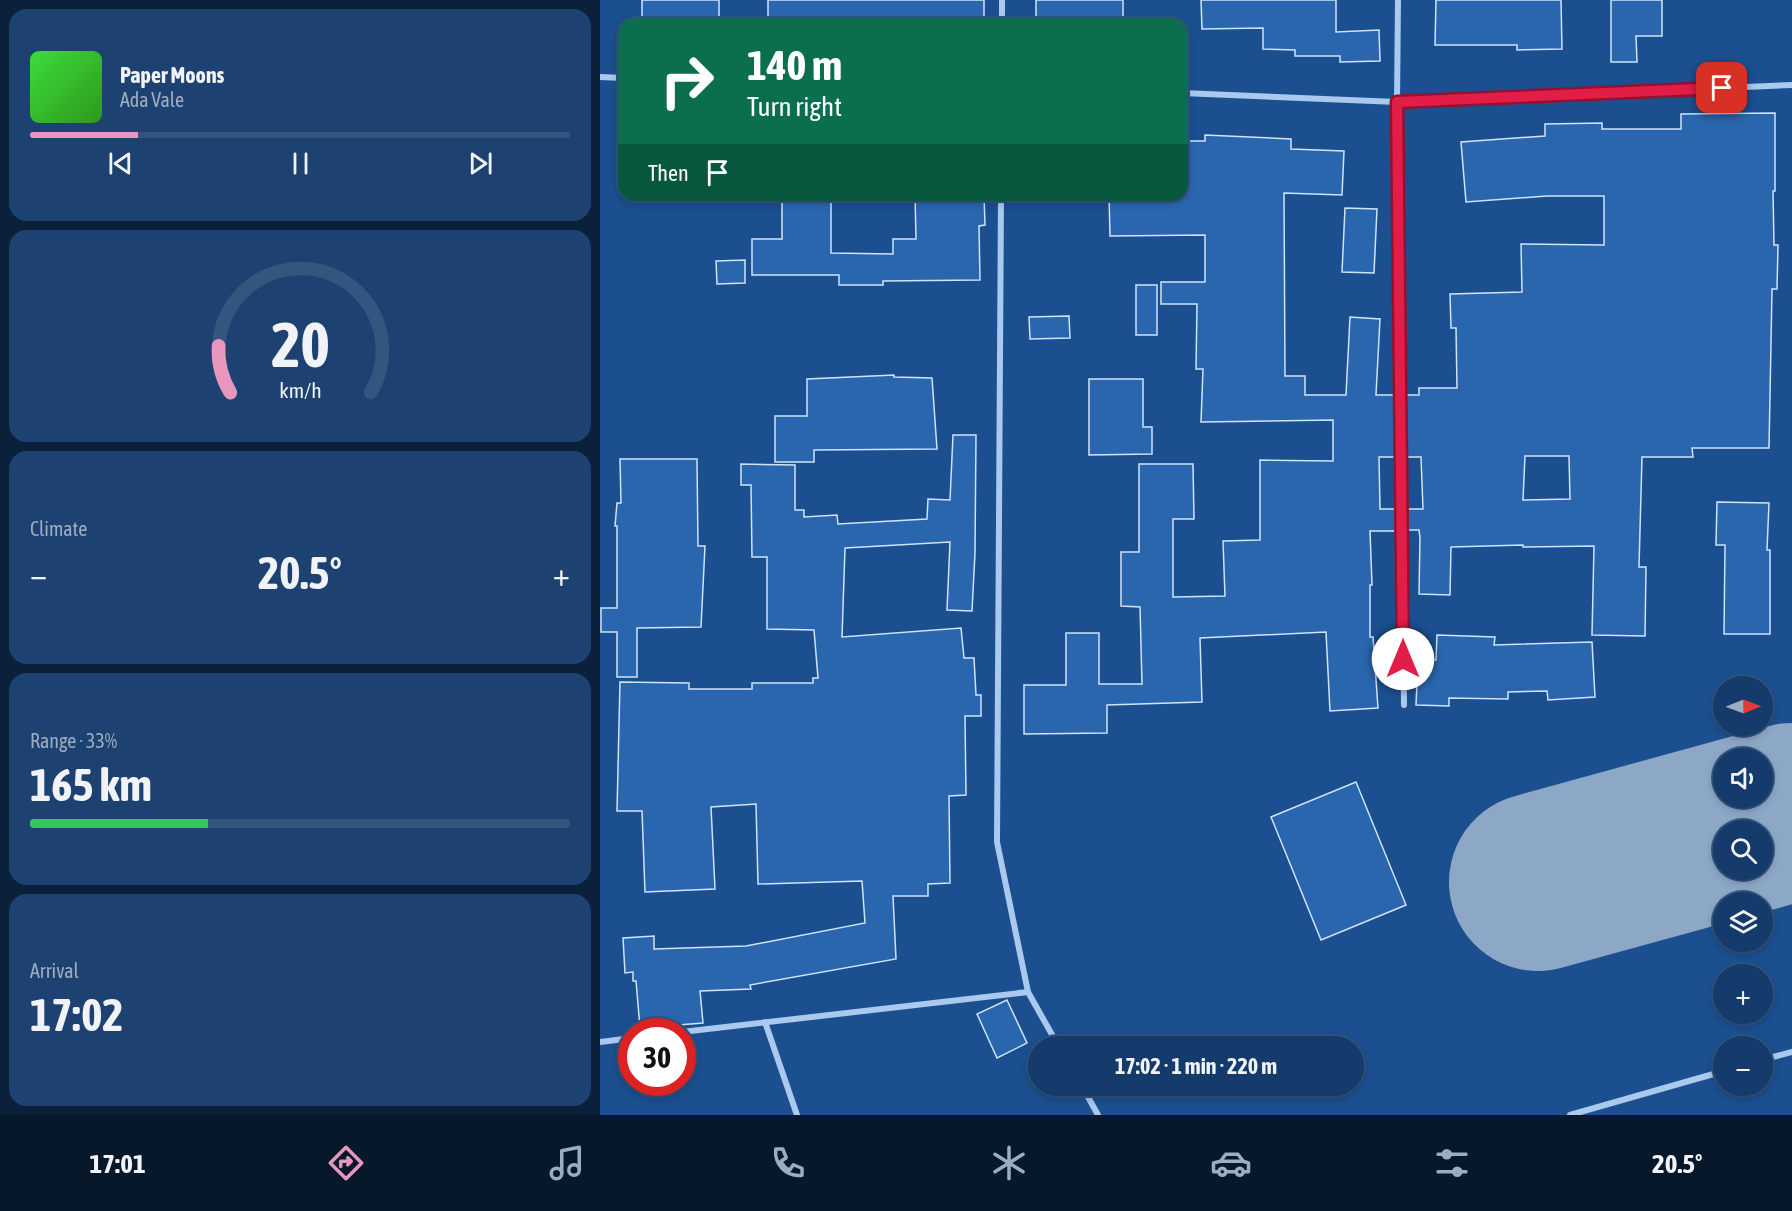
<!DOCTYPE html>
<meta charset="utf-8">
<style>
:root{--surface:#143b6b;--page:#1d4271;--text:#f1f3f6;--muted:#9dadc1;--line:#33557e;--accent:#e797bd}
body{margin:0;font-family:"Asap Condensed",sans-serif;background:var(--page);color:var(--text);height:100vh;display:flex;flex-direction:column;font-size:22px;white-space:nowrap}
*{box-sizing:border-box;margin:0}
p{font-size:20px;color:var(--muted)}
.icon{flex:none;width:33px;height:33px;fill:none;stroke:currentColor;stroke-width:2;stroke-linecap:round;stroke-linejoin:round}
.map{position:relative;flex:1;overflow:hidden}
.details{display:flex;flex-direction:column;gap:9px;padding:9px;background:#0b203b;width:600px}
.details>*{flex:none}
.guide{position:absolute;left:18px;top:18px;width:570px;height:183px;border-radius:18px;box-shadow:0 3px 9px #0003,0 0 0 2px var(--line);background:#0b6e4f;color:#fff;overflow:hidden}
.needle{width:39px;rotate:89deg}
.fabs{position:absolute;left:1113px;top:676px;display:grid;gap:12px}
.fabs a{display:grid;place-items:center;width:60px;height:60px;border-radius:50%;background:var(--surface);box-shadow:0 3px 9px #0003,0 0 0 2px var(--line);font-size:30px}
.speed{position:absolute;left:18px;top:1018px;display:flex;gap:12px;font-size:30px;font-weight:700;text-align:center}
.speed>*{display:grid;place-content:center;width:78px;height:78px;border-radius:50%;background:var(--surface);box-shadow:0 3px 9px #0003,0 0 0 2px var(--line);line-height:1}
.speed .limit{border:9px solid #d22;background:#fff;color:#111}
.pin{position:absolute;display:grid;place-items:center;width:51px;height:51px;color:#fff;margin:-26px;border-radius:12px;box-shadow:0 3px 9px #0006}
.me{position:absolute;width:66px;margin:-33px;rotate:0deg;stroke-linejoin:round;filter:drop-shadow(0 0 4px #0008)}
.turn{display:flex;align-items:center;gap:21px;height:126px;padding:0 30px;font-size:27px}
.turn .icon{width:78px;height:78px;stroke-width:2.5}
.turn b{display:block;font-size:42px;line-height:51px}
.then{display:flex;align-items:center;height:57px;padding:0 30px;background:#0003;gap:12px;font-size:22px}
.big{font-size:45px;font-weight:700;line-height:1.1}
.details .widget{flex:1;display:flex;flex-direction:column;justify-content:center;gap:9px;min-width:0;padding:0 21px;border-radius:18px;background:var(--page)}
.details .dial{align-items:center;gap:0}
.dial svg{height:156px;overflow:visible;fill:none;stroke:var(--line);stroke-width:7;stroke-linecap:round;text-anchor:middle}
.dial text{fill:var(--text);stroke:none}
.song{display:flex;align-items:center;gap:18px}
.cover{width:72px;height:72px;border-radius:9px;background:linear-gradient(135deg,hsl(120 70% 55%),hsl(110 70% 35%))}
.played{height:6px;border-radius:3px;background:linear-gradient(90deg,var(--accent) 20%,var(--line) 20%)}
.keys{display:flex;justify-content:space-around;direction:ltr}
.heat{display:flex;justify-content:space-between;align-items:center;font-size:33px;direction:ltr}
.charge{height:9px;border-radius:4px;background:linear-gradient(90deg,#34c759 33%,var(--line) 0)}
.trip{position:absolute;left:428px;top:1036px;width:336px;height:60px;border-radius:30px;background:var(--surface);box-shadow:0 3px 9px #0003,0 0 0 2px var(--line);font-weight:700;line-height:60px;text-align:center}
.tabs{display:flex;height:96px;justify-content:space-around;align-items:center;background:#08182b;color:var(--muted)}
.tabs .icon{width:42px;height:42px}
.tabs .selected{color:var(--accent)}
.tabs b{font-size:27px;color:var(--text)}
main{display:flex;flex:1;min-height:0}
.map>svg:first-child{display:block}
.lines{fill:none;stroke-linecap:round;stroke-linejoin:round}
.runway{stroke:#8da7c7;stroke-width:178}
.building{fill:#2a66ad;stroke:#cfe3fa;stroke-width:1.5;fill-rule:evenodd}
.minor{stroke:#a9c9ee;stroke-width:6}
.route-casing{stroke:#92132f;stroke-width:15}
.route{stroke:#e11d48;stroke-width:10}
</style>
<main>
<section class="details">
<div class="widget">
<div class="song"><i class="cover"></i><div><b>Paper Moons</b><p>Ada Vale</p></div></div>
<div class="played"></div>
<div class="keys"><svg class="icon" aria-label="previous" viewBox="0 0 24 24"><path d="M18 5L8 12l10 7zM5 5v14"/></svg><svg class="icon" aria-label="pause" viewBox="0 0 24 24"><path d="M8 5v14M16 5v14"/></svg><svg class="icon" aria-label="next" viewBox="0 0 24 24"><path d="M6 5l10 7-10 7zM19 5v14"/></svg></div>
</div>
<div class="widget dial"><svg viewBox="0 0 100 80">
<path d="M14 69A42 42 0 1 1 86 69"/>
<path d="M14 69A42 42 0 0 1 8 45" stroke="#e797bd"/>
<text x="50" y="56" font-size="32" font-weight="700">20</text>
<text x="50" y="72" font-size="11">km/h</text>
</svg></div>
<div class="widget"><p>Climate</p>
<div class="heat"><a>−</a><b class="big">20.5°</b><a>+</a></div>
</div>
<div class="widget"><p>Range · 33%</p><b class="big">165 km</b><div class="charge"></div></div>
<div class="widget"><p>Arrival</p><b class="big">17:02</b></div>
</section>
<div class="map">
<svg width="1192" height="1115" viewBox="0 0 1192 1115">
<rect width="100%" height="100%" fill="#1b4f8f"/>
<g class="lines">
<polyline class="runway" points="938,882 1192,812"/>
</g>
<g class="building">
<rect x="42" y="0" width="77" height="24"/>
<rect x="168" y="0" width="216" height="24"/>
<rect x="436" y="0" width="87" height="24"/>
<polygon points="601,0 736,0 736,32 779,30 780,61 740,62 740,56 695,56 695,50 663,49 663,28 602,29"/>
<polygon points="836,0 961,0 962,49 917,50 917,45 835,45"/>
<polygon points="1011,0 1062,0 1062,36 1036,36 1037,62 1011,62"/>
<path d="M1175 113V191H1173L1174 245H1178L1177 289H1172L1169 448H1092L1093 457H1042L1039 567H1046L1045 636 992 635 994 546 923 547V545L851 547 850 595 819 594 820 538 819 530H807V509H823L821 457H806V395H819V388H857L856 328H851L850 294 922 292 921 244 1004 245V196H947L866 202 861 142 945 136V124L1002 123V129H1081V114ZM925 456H969L970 499 923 500Z"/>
<polygon points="605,135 691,139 691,149 744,151 742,195 684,193 685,376 705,376 705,395 746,395 750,317 780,319 776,395 795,395 796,457 779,457 780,509 796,509 797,531 770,531 772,585 770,585 770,637 773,637 778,708 730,711 726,632 600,638 602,702 507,705 507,733 424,734 424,685 466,685 466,633 499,633 499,684 542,684 540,607 521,606 521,552 539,552 539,464 593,464 594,519 573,519 573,597 625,596 623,541 660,540 660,460 733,461 733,420 601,422 603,369 596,369 597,304 561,304 561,282 605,282 605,235 510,236 509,195 582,195 582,141 605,141"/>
<polygon points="182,195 231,195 231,253 293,254 293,239 316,239 315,195 384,195 385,225 379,226 380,280 283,281 283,285 239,285 239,275 152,275 152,239 182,239"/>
<polygon points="745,208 777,209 774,273 742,272"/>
<polygon points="145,260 145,283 117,284 116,261"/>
<rect x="536" y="285" width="21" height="50"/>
<polygon points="469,316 470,338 430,339 429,317"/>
<polygon points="294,375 294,377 332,378 337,449 214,450 214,462 175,462 175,416 207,416 207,379"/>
<polygon points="489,379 543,379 543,427 552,427 552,454 489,455"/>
<polygon points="353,435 376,435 375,553 372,611 347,610 350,542 245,548 242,637 361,628 364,658 374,658 376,695 381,695 381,716 365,716 366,795 349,796 350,883 328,884 328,896 293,896 296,959 150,985 151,989 100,991 103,1023 40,1028 36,981 33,981 33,972 25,973 23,938 54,936 54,949 146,946 265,923 262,881 158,884 156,804 111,807 115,889 45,892 42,811 17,811 20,682 89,683 89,689 152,689 152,683 213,683 213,678 218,678 214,630 167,629 167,557 152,557 151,485 141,485 141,464 195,465 195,510 204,510 204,517 237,515 238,524 327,519 328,499 350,500"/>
<polygon points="20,459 97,459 98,546 105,546 101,627 37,628 37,677 17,677 17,632 1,632 1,608 17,608 17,526 15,526 17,503 21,503"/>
<polygon points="1117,502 1169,503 1167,550 1170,550 1170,634 1124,634 1125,545 1116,545"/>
<polygon points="837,635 895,637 894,645 992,642 995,697 948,700 947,691 908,692 908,699 849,698 849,706 816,705 818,660 836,660"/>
<polygon points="756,782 806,905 721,940 671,817"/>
<polygon points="407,1000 427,1043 397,1058 377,1014"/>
</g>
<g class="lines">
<g class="minor">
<polyline points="402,0 402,24"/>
<polyline points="798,0 797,102 804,705"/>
<polyline points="0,77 24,78"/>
<polyline points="582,93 797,102 1192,85"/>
<polyline points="401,195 397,842 428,992 459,1047"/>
<polyline points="165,1022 197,1115"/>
<polyline points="82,1032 428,992"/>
<polyline points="0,1042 32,1038"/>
<polyline points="1162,1060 1192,1052"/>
<polyline points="482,1086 498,1115"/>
<polyline points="970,1115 1124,1071"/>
</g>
</g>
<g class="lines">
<defs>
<polyline id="route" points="803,659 797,102 1122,88"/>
</defs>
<use href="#route" class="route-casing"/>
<use href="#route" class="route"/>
</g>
</svg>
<div class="fabs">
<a><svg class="needle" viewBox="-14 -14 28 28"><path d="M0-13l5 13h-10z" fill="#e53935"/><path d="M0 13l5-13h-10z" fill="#9dadc1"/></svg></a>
<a><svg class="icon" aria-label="sound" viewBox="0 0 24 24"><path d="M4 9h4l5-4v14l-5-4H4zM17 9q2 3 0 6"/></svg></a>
<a><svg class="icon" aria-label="search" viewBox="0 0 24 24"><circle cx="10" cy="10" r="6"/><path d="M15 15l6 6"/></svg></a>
<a><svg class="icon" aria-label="layers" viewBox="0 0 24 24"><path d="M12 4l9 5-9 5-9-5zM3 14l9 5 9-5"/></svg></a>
<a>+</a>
<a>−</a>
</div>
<div class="speed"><div class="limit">30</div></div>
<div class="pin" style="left:1122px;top:88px;background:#d93025"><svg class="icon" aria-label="arrive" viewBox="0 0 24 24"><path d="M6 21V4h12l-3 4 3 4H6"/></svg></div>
<svg class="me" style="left:803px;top:659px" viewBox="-20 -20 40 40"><circle r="19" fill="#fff"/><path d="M0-13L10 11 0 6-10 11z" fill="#e11d48"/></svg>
<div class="trip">17:02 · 1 min · 220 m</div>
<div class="guide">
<div class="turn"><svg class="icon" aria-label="right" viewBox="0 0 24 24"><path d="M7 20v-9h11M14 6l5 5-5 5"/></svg><div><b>140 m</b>Turn right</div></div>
<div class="then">Then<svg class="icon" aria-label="arrive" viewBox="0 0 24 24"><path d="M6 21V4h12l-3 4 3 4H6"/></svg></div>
</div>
</div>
</main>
<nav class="tabs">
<b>17:01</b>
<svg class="icon selected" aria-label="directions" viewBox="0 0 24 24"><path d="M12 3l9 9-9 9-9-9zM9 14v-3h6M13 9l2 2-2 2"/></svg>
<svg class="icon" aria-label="music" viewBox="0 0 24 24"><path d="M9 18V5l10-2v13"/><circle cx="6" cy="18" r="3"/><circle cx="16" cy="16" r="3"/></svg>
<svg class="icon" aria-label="phone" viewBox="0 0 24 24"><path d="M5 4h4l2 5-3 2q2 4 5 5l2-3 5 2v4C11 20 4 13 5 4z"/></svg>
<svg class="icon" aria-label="climate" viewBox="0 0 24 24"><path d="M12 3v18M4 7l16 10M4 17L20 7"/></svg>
<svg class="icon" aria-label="car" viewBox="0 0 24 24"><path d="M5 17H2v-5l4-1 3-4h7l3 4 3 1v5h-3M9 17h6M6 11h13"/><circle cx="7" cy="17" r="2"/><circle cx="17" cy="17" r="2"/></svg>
<svg class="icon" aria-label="filters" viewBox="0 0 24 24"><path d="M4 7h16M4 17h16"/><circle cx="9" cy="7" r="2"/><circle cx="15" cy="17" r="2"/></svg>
<b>20.5°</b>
</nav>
